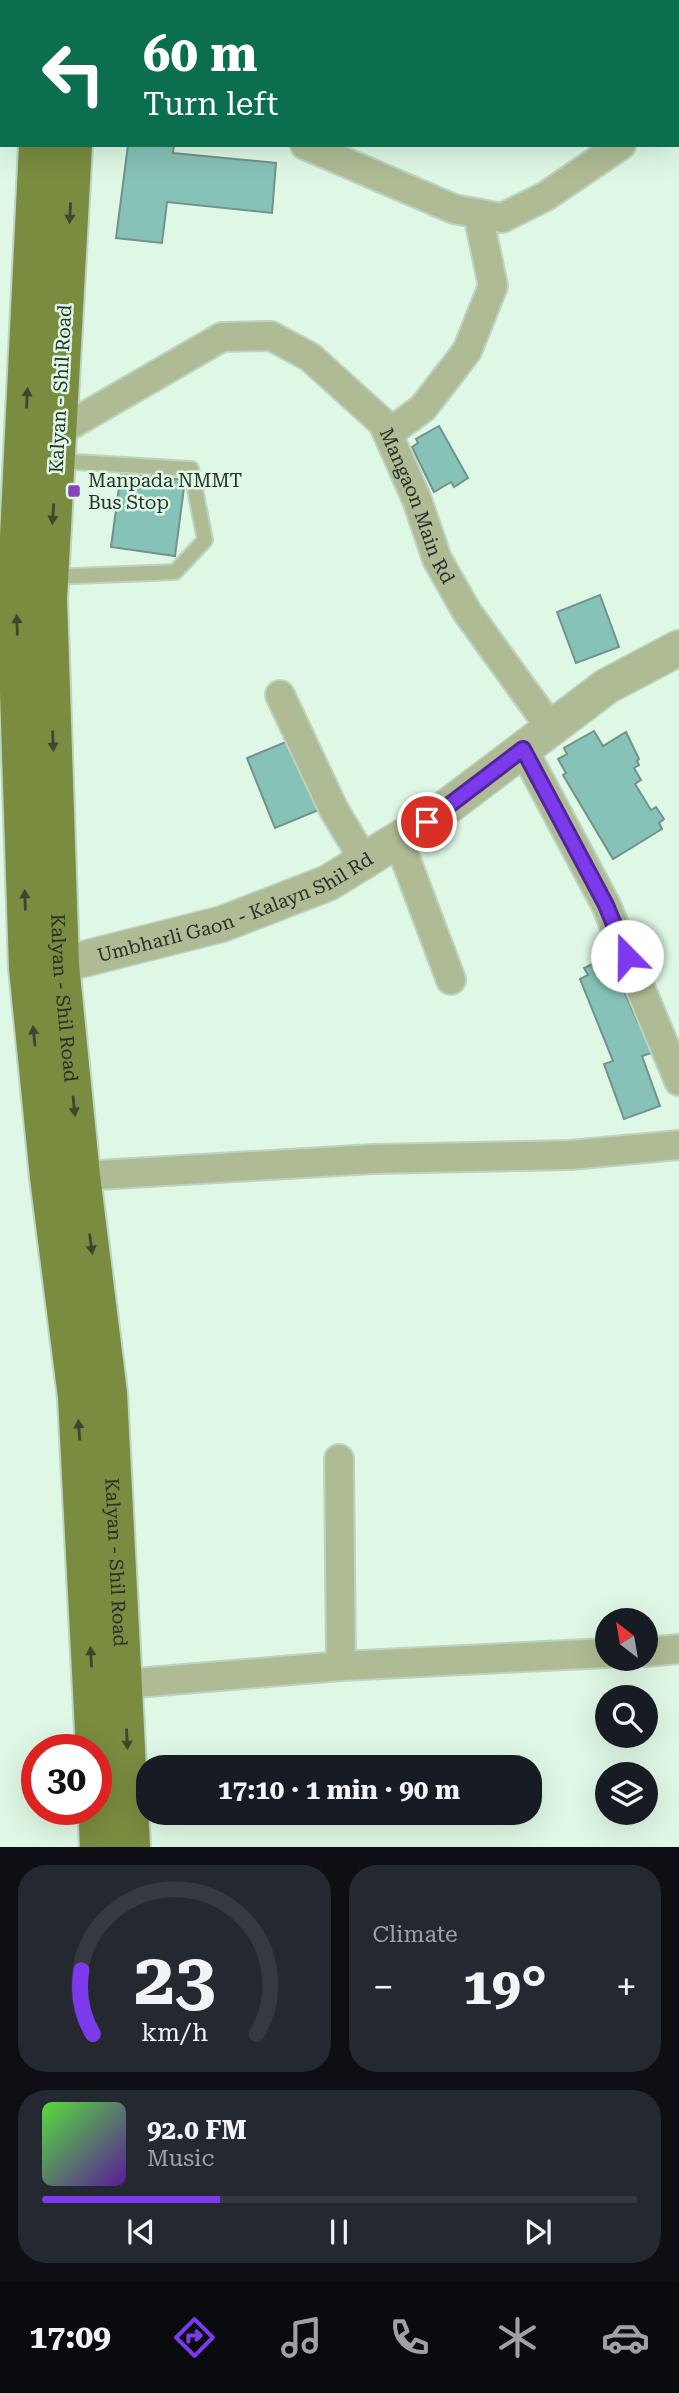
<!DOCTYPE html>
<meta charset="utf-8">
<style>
:root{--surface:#171b24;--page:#242831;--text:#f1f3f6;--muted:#9ea1a6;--line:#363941;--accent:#7c3aed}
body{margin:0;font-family:"Roboto Serif",serif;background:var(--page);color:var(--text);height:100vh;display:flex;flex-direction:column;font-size:26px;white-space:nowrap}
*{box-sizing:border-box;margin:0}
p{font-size:23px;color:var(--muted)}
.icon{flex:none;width:38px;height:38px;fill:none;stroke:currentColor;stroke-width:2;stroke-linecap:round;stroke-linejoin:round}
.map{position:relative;height:1847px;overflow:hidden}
.side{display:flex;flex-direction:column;gap:18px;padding:18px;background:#0d0f14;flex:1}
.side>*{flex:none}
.top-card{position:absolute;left:0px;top:0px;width:679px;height:147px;box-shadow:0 7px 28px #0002;background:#0b6e4f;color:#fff;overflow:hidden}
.needle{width:46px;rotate:329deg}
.buttons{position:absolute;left:595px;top:1608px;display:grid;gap:14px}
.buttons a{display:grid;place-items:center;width:63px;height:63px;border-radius:50%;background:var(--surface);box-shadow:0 7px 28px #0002;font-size:35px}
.speed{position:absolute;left:21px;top:1734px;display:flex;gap:14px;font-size:35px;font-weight:700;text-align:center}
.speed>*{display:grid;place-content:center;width:91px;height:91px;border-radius:50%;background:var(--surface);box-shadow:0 7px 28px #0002;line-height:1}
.speed .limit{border:10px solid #d22;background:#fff;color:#111}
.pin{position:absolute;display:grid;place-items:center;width:60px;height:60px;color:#fff;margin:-30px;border:4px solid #fff;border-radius:50%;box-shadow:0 2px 7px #0007}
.me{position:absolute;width:77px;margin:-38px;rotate:338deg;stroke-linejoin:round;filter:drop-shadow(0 0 5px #0008)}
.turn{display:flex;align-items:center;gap:24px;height:147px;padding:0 28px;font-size:32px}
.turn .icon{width:91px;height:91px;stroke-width:2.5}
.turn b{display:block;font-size:49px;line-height:60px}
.big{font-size:52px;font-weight:700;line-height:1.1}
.side .tile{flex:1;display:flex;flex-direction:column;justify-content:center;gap:10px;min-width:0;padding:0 24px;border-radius:28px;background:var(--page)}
.side .dial{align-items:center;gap:0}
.dial svg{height:182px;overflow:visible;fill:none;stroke:var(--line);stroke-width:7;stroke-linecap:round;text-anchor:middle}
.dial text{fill:var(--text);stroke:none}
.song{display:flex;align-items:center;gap:21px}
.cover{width:84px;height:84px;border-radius:10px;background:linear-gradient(135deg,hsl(110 70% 55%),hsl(270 70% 35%))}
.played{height:7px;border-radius:4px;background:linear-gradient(90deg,var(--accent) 30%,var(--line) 30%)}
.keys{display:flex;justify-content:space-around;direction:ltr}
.heat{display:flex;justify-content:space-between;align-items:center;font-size:38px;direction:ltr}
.side .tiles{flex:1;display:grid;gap:18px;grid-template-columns:1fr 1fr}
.tile:last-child{grid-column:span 2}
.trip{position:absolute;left:136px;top:1755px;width:406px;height:70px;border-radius:28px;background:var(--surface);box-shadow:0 7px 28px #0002;font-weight:700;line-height:70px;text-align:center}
.tabs{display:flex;height:112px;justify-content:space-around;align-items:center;background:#090b0e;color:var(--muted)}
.tabs .icon{width:49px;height:49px}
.tabs .active{color:var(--accent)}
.tabs b{font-size:32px;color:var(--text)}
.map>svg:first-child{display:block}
.building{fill:#87c2b8;stroke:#73928d;stroke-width:2}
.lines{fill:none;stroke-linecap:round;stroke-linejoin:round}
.service-casing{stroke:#bed4c3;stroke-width:18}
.minor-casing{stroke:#bed4c3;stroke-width:32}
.tertiary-casing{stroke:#bed4c3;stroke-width:38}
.secondary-casing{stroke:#bed4c3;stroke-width:42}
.primary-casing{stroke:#bed4c3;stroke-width:42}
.service{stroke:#afbb94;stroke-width:14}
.minor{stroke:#afbb94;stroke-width:28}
.tertiary{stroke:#afbb94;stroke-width:35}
.secondary{stroke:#8fa065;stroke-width:38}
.primary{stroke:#798c40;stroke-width:38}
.oneway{fill:#3c472f}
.route-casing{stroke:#51269a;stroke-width:18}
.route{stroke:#7c3aed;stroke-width:12}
.poi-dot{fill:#8544b8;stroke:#dff8e5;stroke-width:2.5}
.labels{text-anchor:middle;stroke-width:5;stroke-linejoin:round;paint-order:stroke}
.street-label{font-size:19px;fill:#273029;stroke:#dff8e5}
.poi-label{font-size:19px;fill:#273029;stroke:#dff8e5;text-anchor:start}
</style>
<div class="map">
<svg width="679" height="1847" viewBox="0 0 679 1847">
<rect width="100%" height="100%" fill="#dff8e5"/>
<g class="building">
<polygon points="128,145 174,145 173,153 276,163 272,213 167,202 162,243 116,238"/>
<polygon points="439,426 468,478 454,487 451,482 434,492 412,447 418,443 416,439"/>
<polygon points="121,472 185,480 175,556 111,547"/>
<polygon points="600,595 619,647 576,663 557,612"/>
<polygon points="594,731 603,746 626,732 639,759 637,761 639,765 634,768 641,780 635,784 651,810 656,807 664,819 659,823 662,829 613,859 563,775 566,773 558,759 567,754 564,748"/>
<polygon points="298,737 326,807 275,828 247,758"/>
<polygon points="599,961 602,968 612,964 638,1023 643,1021 654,1052 642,1056 660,1106 624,1119 604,1064 613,1061 580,979 588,975 584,968"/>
</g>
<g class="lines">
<defs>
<polyline id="service" points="50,577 175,572 205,540 191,469 58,461"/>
<g id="minor">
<polyline points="677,96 679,94"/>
<polyline points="305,145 454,209 502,218 546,196 621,145"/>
<path id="s1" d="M58 432 222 337 271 336 310 357 383 423 417 500 437 559 467 612 551 728"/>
<polyline points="388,434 423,408 467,351 493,286 478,214"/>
<polyline points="280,695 334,810 364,860"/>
<polyline points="523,749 606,905 679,1081"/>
<polyline points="398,839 451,980"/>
<polyline points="81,1176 373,1159 570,1155 679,1145"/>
<polyline points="339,1459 341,1666"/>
<polyline points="646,1652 679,1649"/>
<polyline points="124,1684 341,1666 607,1653"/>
</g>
<g id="tertiary">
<path id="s2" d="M33 968 60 965 222 924 328 883 427 822 607 686 679 648"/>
</g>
<g id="secondary">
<polyline points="0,12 2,13"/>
<polyline points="0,48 2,48"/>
</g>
<g id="primary">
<polyline points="48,2 48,0"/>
<polyline points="84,2 84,0"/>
<polyline points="38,145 16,599 28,968 49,1177 77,1397 95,1750"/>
<path id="s3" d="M73 145 48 599 60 965 81 1176 108 1393 131 1847"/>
<polyline points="96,1774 99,1847"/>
</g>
</defs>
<use href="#service" class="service-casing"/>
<use href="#minor" class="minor-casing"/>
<use href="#tertiary" class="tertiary-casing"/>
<use href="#secondary" class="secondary-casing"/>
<use href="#primary" class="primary-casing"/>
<use href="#service" class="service"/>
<use href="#minor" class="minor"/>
<use href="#tertiary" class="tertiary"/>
<use href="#secondary" class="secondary"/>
<use href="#primary" class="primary"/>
</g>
<defs><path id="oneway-solid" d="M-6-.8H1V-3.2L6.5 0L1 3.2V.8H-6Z" transform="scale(1.75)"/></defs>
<g class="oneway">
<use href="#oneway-solid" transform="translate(70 213) rotate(93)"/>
<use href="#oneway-solid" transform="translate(27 398) rotate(-87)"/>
<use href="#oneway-solid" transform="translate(53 514) rotate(94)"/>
<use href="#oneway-solid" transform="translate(17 625) rotate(-92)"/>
<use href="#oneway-solid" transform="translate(53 741) rotate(88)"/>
<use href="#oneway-solid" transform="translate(25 900) rotate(-92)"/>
<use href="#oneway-solid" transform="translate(34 1036) rotate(-96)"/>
<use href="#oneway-solid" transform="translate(74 1106) rotate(84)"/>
<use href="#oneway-solid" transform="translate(91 1244) rotate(82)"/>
<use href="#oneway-solid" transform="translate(79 1430) rotate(-94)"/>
<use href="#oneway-solid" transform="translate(91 1657) rotate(-93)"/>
<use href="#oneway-solid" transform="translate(127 1739) rotate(87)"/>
</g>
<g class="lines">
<defs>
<polyline id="route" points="427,822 523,749 606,905 627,956"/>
</defs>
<use href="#route" class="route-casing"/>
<use href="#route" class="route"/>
</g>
<rect class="poi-dot" x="67" y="484" width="14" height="14" rx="3.5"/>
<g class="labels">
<g class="street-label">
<text transform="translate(60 389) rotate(-87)" y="7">Kalyan - Shil Road</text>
<text dy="7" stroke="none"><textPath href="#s1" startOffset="471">Mangaon Main Rd</textPath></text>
<text dy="7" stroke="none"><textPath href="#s2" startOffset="212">Umbharli Gaon - Kalayn Shil Rd</textPath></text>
<text dy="7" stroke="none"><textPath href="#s3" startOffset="854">Kalyan - Shil Road</textPath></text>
<text dy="7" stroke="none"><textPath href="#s3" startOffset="1421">Kalyan - Shil Road</textPath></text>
</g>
<g class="poi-label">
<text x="88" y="487">Manpada NMMT<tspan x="88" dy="22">Bus Stop</tspan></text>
</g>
</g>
</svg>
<div class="buttons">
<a><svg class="needle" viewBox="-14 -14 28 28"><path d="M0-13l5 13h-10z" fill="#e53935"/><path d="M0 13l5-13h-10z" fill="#9ea1a6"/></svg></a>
<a><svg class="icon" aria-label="search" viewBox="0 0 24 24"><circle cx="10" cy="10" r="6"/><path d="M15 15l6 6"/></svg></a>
<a><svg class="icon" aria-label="layers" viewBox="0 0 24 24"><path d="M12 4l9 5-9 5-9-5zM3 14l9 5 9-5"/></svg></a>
</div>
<div class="speed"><div class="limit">30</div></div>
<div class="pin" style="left:427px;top:822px;background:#d93025"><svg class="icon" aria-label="arrive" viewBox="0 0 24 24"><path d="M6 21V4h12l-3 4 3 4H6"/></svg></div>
<svg class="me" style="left:627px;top:956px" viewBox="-20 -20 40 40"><circle r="19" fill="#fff"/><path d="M0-13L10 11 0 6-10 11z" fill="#7c3aed"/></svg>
<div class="trip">17:10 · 1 min · 90 m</div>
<div class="top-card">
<div class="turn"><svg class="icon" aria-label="left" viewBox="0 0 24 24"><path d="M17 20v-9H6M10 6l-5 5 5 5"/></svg><div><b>60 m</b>Turn left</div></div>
</div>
</div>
<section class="side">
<div class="tiles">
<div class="tile dial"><svg viewBox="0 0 100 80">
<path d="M14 69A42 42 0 1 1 86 69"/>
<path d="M14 69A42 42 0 0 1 9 41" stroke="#7c3aed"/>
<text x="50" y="56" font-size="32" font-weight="700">23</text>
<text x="50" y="72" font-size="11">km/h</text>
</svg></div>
<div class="tile"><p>Climate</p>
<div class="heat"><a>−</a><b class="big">19°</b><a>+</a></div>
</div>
<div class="tile">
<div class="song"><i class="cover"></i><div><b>92.0 FM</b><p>Music</p></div></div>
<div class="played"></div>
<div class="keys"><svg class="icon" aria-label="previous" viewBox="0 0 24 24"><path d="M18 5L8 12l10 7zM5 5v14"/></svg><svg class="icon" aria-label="pause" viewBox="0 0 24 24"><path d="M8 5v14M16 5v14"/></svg><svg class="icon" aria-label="next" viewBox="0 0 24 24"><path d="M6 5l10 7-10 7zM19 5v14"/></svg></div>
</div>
</div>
</section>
<nav class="tabs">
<b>17:09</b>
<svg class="icon active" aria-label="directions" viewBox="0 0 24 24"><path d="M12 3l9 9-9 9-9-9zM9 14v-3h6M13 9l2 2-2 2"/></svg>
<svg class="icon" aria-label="music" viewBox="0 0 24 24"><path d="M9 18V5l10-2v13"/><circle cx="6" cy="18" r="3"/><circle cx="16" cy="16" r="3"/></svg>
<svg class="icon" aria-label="phone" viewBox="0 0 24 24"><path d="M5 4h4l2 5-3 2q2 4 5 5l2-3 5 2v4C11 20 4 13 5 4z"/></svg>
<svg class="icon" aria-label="climate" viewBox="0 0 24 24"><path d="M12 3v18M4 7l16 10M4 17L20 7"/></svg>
<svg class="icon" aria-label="car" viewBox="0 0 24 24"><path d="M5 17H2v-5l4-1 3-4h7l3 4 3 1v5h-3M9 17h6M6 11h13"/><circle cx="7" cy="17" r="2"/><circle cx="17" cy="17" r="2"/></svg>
</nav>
